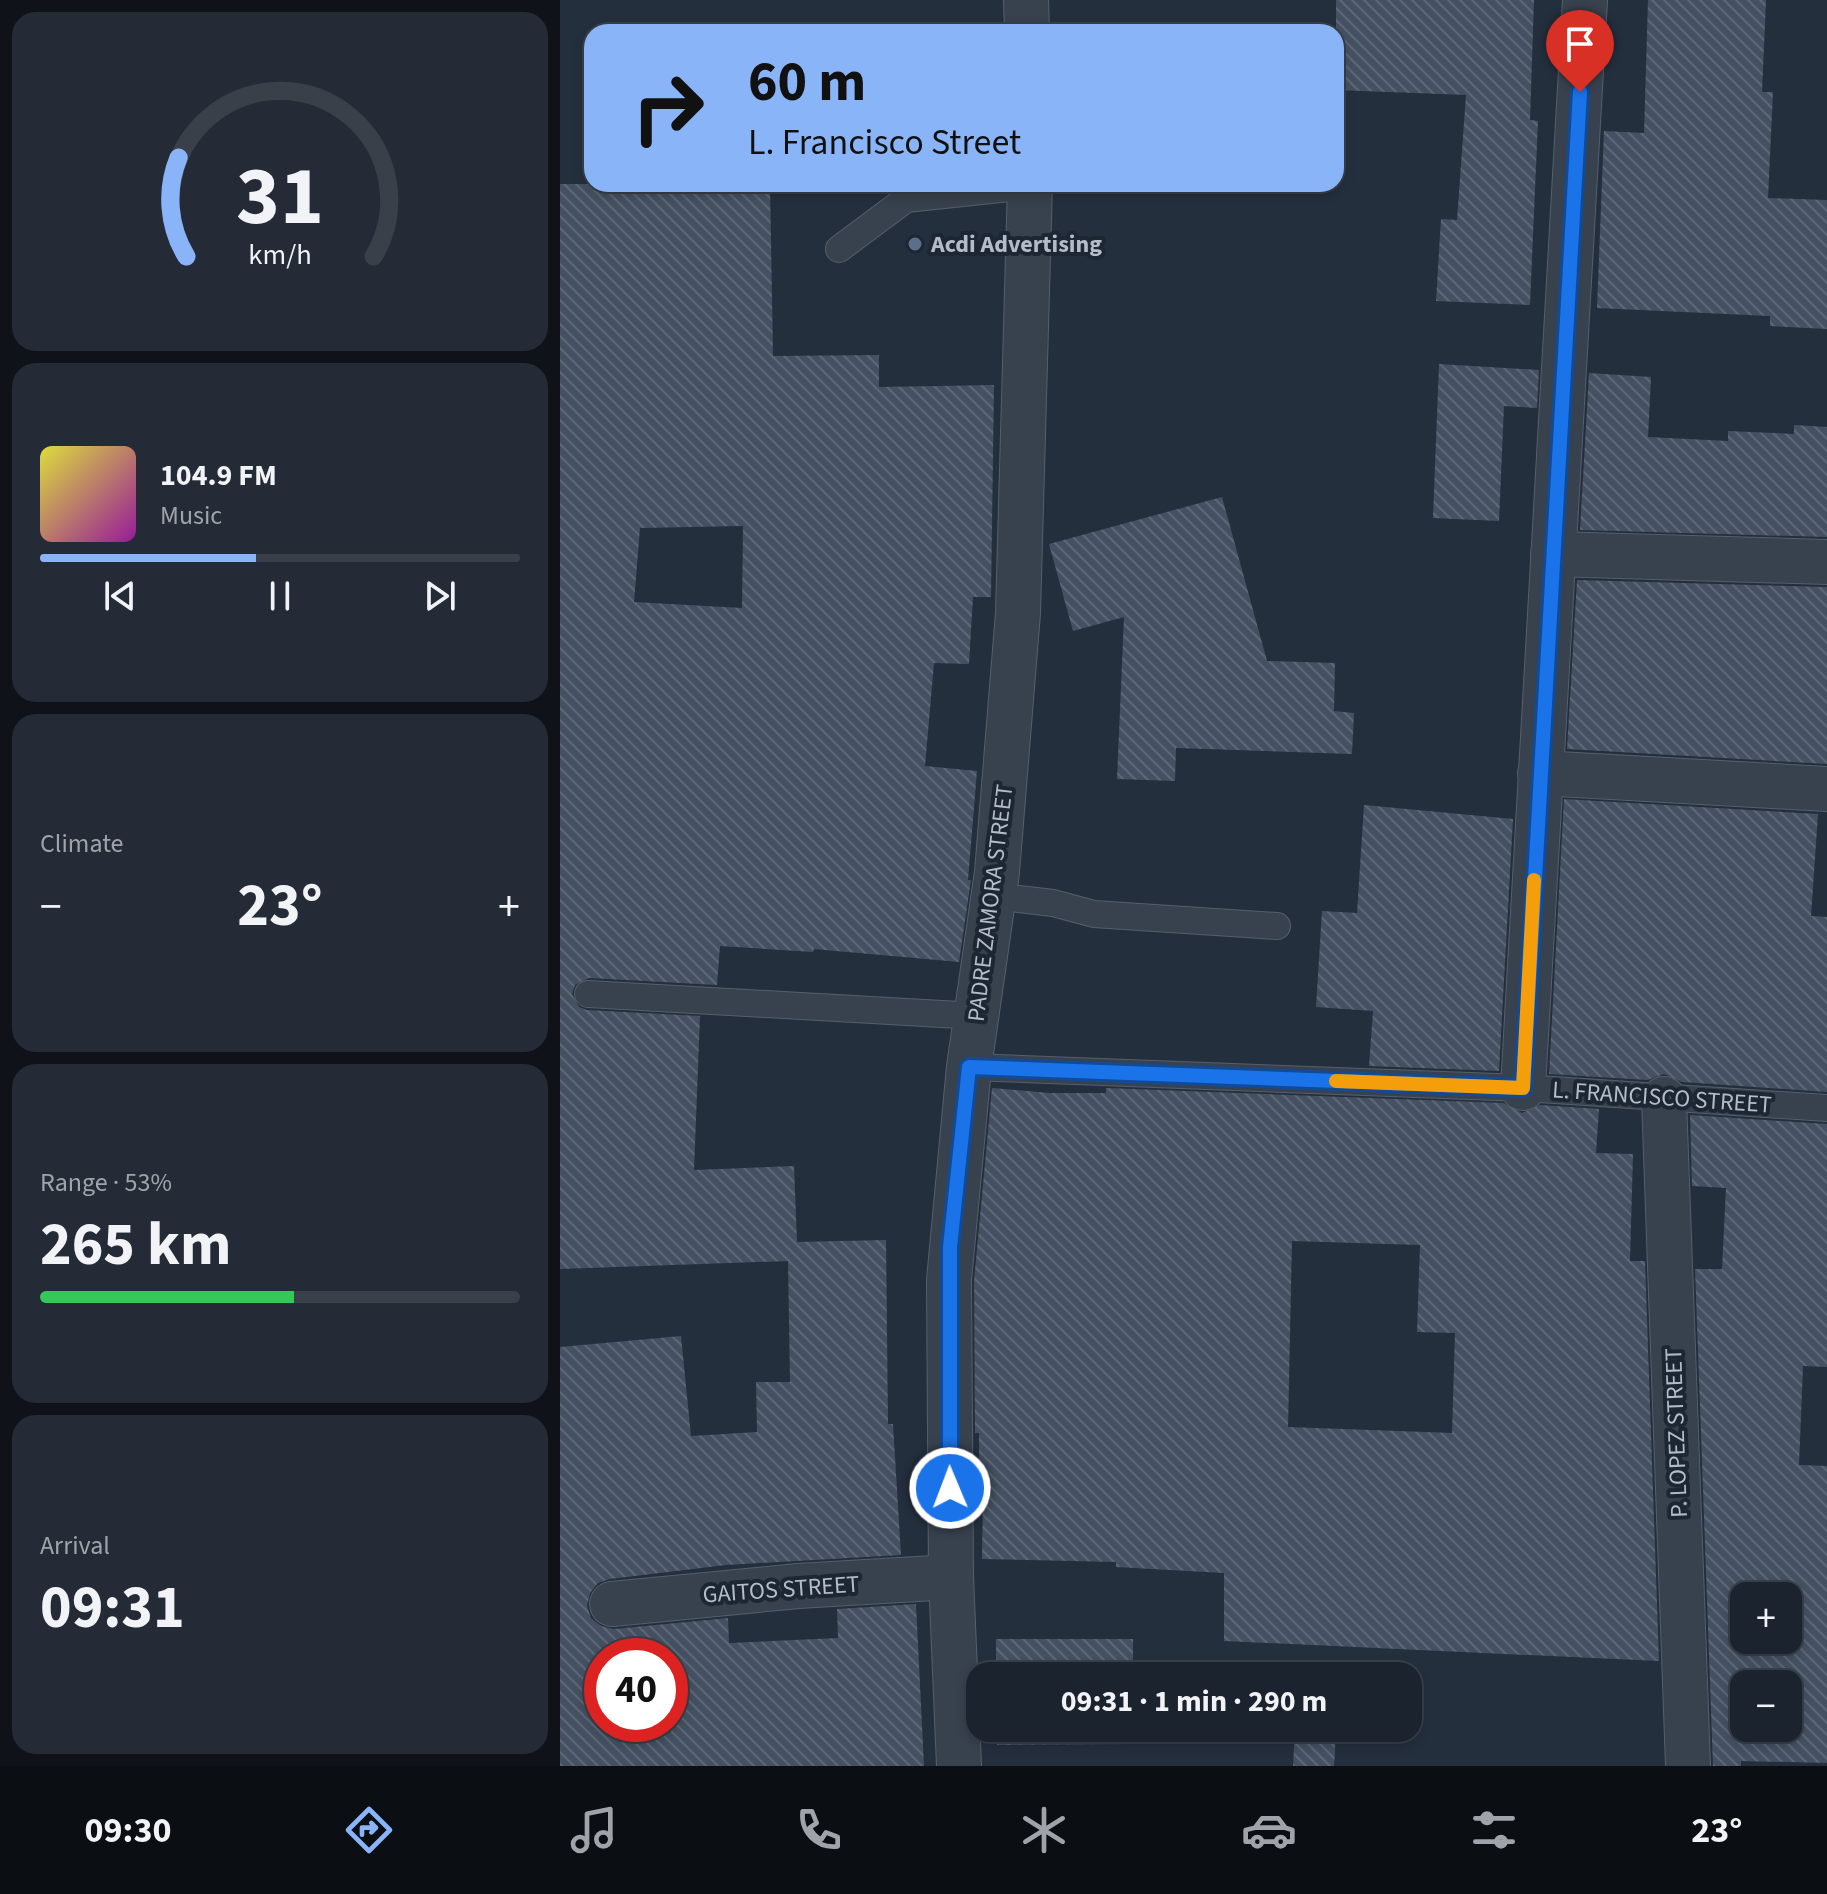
<!DOCTYPE html>
<meta charset="utf-8">
<style>
:root{--surface:#1b232e;--page:#242b36;--text:#f1f3f6;--muted:#a0a4aa;--line:#39404a;--accent:#8ab4f8}
body{margin:0;font-family:"Source Sans 3",sans-serif;background:var(--page);color:var(--text);height:100vh;display:flex;flex-direction:column;font-size:30px;white-space:nowrap}
*{box-sizing:border-box;margin:0}
p{font-size:26px;color:var(--muted)}
.icon{flex:none;width:44px;height:44px;fill:none;stroke:currentColor;stroke-width:2;stroke-linecap:round;stroke-linejoin:round}
.map{position:relative;flex:1;overflow:hidden}
.side{display:flex;flex-direction:column;gap:12px;padding:12px;background:#0f1319;width:560px}
.side>*{flex:none}
.top-card{position:absolute;left:24px;top:24px;width:760px;height:168px;border-radius:24px;box-shadow:0 4px 12px #0003,0 0 0 2px var(--line);background:#8ab4f8;color:#111;overflow:hidden}
.fabs{position:absolute;left:1170px;top:1582px;display:grid;gap:16px}
.fabs a{display:grid;place-items:center;width:72px;height:72px;border-radius:16px;background:var(--surface);box-shadow:0 4px 12px #0003,0 0 0 2px var(--line);font-size:40px}
.speed{position:absolute;left:24px;top:1638px;display:flex;gap:16px;font-size:40px;font-weight:700;text-align:center}
.speed>*{display:grid;place-content:center;width:104px;height:104px;border-radius:50%;background:var(--surface);box-shadow:0 4px 12px #0003,0 0 0 2px var(--line);line-height:1}
.speed .limit{border:12px solid #d22;background:#fff;color:#111}
.pin{position:absolute;display:grid;place-items:center;width:68px;height:68px;color:#fff;margin:-82px -34px;border-radius:50% 50% 50% 0;rotate:-45deg;box-shadow:0 0 8px #0007}
.pin .icon{rotate:45deg}
.me{position:absolute;width:88px;margin:-44px;rotate:359deg;stroke-linejoin:round;filter:drop-shadow(0 0 6px #0008)}
.turn{display:flex;align-items:center;gap:28px;height:168px;padding:0 32px;font-size:36px}
.turn .icon{width:104px;height:104px;stroke-width:2.5}
.turn b{display:block;font-size:56px;line-height:68px}
.big{font-size:60px;font-weight:700;line-height:1.1}
.side .widget{flex:1;display:flex;flex-direction:column;justify-content:center;gap:12px;min-width:0;padding:0 28px;border-radius:24px;background:var(--page)}
.side .dial{align-items:center;gap:0}
.dial svg{height:208px;overflow:visible;fill:none;stroke:var(--line);stroke-width:7;stroke-linecap:round;text-anchor:middle}
.dial text{fill:var(--text);stroke:none}
.song{display:flex;align-items:center;gap:24px}
.cover{width:96px;height:96px;border-radius:12px;background:linear-gradient(135deg,hsl(60 70% 55%),hsl(300 70% 35%))}
.played{height:8px;border-radius:4px;background:linear-gradient(90deg,var(--accent) 45%,var(--line) 45%)}
.keys{display:flex;justify-content:space-around;direction:ltr}
.heat{display:flex;justify-content:space-between;align-items:center;font-size:44px;direction:ltr}
.charge{height:12px;border-radius:6px;background:linear-gradient(90deg,#34c759 53%,var(--line) 0)}
.trip{position:absolute;left:406px;top:1662px;width:456px;height:80px;border-radius:24px;background:var(--surface);box-shadow:0 4px 12px #0003,0 0 0 2px var(--line);font-weight:700;line-height:80px;text-align:center}
.menu{display:flex;height:128px;justify-content:space-around;align-items:center;background:#0b0e12;color:var(--muted)}
.menu .icon{width:56px;height:56px}
.menu .on{color:var(--accent)}
.menu b{font-size:36px;color:var(--text)}
main{display:flex;flex:1;min-height:0}
.map>svg:first-child{display:block}
.building{fill:url(#building-back-hatch);fill-rule:evenodd}
.lines{fill:none;stroke-linecap:round;stroke-linejoin:round}
.service-casing{stroke:#565f6c;stroke-width:28}
.minor-casing{stroke:#565f6c;stroke-width:46}
.tertiary-casing{stroke:#565f6c;stroke-width:46}
.service{stroke:#38414e;stroke-width:26}
.minor{stroke:#38414e;stroke-width:44}
.tertiary{stroke:#38414e;stroke-width:44}
.route-casing{stroke:#114b97;stroke-width:20}
.route{stroke:#1a73e8;stroke-width:14}
.slow{stroke:#f59e0b;stroke-width:14}
.service-dot{fill:#5c6f8a;stroke:#1d2633;stroke-width:3}
.labels{text-anchor:middle;stroke-width:8;stroke-linejoin:round;paint-order:stroke}
.poi-label{font-size:24px;font-weight:bold;fill:#b4bcc9;stroke:#1d2633;text-anchor:start}
.street-label{font-size:24px;fill:#b4bcc9;stroke:#1d2633}
</style>
<main>
<section class="side">
<div class="widget dial"><svg viewBox="0 0 100 80">
<path d="M14 69A42 42 0 1 1 86 69"/>
<path d="M14 69A42 42 0 0 1 11 31" stroke="#8ab4f8"/>
<text x="50" y="56" font-size="32" font-weight="700">31</text>
<text x="50" y="72" font-size="11">km/h</text>
</svg></div>
<div class="widget">
<div class="song"><i class="cover"></i><div><b>104.9 FM</b><p>Music</p></div></div>
<div class="played"></div>
<div class="keys"><svg class="icon" aria-label="previous" viewBox="0 0 24 24"><path d="M18 5L8 12l10 7zM5 5v14"/></svg><svg class="icon" aria-label="pause" viewBox="0 0 24 24"><path d="M8 5v14M16 5v14"/></svg><svg class="icon" aria-label="next" viewBox="0 0 24 24"><path d="M6 5l10 7-10 7zM19 5v14"/></svg></div>
</div>
<div class="widget"><p>Climate</p>
<div class="heat"><a>−</a><b class="big">23°</b><a>+</a></div>
</div>
<div class="widget"><p>Range · 53%</p><b class="big">265 km</b><div class="charge"></div></div>
<div class="widget"><p>Arrival</p><b class="big">09:31</b></div>
</section>
<div class="map">
<svg width="1267" height="1766" viewBox="0 0 1267 1766">
<defs>
<pattern id="building-back-hatch" width="6" height="6" patternUnits="userSpaceOnUse" patternTransform="scale(2)"><rect width="6" height="6" fill="#455162"/><path d="M-1 5l2 2M0 0l6 6M5-1l2 2" fill="none" stroke="#5d6877"/></pattern>
</defs>
<rect width="100%" height="100%" fill="#242f3e"/>
<g class="building">
<polygon points="776,0 974,0 970,120 978,121 970,305 876,301 881,219 897,220 906,95 776,90"/>
<polygon points="1088,0 1206,0 1202,92 1213,92 1208,198 1267,200 1267,329 1210,326 1210,316 1037,308 1044,131 1084,133"/>
<path d="M0 184H210L213 356 319 355V387L434 385 431 597H413L409 664 374 663 365 766 417 771 408 880H411L399 962 254 949 253 952 160 946 157 985 29 978 15 985 12 994 19 1007 27 1010 140 1016 134 1170 234 1166 237 1242 326 1240 328 1424H333L341 1555 166 1565 50 1579 38 1583 30 1593 27 1606 31 1618 41 1626 54 1629 168 1618 169 1643 278 1638 277 1609 356 1604 364 1766H0V1347L121 1336 131 1436 197 1432 196 1382H230L228 1261 0 1269ZM183 526 182 608 74 602 80 528ZM42 1656H110V1724H42Z"/>
<polygon points="879,364 979,370 977,408 944,406 939,521 873,518"/>
<polygon points="1029,373 1091,377 1088,437 1168,441 1168,431 1234,434 1234,425 1267,427 1267,537 1020,530"/>
<polygon points="662,497 707,661 775,663 774,711 794,713 792,754 616,748 615,781 557,779 564,617 513,631 489,544"/>
<polygon points="1017,580 1267,587 1267,764 1007,749"/>
<polygon points="1004,799 1258,814 1251,916 1267,917 1267,1092 1122,1082 1104,1074 1088,1080 989,1074"/>
<polygon points="804,805 953,819 939,1071 809,1066 813,1011 756,1007 762,911 797,913"/>
<path d="M432 1088 490 1093H546V1088L944 1103 962 1113 980 1105 1039 1109 1036 1153 1073 1154 1070 1261H1085L1099 1661 664 1641V1573L556 1567V1562L422 1559 423 1490H419V1433H415L414 1281ZM732 1241 860 1245 857 1332 895 1333 892 1433 728 1427Z"/>
<path d="M1130 1115 1267 1124V1367L1243 1366 1239 1465 1267 1466V1763L1181 1761V1766H1153L1135 1269H1162L1166 1188 1132 1186ZM1184 1596H1228V1640H1184ZM1184 1684H1228V1728H1184Z"/>
<rect x="436" y="1639" width="137" height="37"/>
<polygon points="437,1728 573,1728 573,1744 437,1745"/>
<polygon points="735,1731 776,1733 774,1766 733,1766"/>
</g>
<g class="lines">
<defs>
<g id="service">
<polyline points="279,249 346,199 470,186"/>
<polyline points="434,896 493,903 534,914 717,926"/>
<polyline points="28,994 417,1016"/>
<polyline points="409,1067 963,1088 1267,1108"/>
</g>
<g id="minor">
<polyline points="993,554 1267,562"/>
<polyline points="980,773 1267,789"/>
<polyline points="963,1088 1025,0"/>
<polyline points="1104,1099 1128,1766"/>
<polyline points="52,1604 238,1586 391,1577"/>
</g>
<g id="tertiary">
<polyline points="466,0 467,32"/>
<polyline points="399,1766 391,1577 389,1280 409,1067 437,872 458,613 470,184"/>
</g>
</defs>
<use href="#service" class="service-casing"/>
<use href="#minor" class="minor-casing"/>
<use href="#tertiary" class="tertiary-casing"/>
<use href="#service" class="service"/>
<use href="#minor" class="minor"/>
<use href="#tertiary" class="tertiary"/>
</g>
<g class="lines">
<defs>
<polyline id="route" points="390,1488 390,1247 409,1067 963,1088 1020,92"/>
</defs>
<use href="#route" class="route-casing"/>
<use href="#route" class="route"/>
<polyline class="slow" points="776,1081 963,1088 974,880"/>
</g>
<circle class="service-dot" cx="355" cy="244" r="8"/>
<g class="labels">
<g class="poi-label">
<text x="371" y="252">Acdi Advertising</text>
</g>
<g class="street-label">
<text transform="translate(430 903) rotate(-83)" y="8">PADRE ZAMORA STREET</text>
<text transform="translate(1102 1097) rotate(4)" y="8">L. FRANCISCO STREET</text>
<text transform="translate(1116 1433) rotate(-92)" y="8">P. LOPEZ STREET</text>
<text transform="translate(221 1589) rotate(-4)" y="8">GAITOS STREET</text>
</g>
</g>
</svg>
<div class="fabs">
<a>+</a>
<a>−</a>
</div>
<div class="speed"><div class="limit">40</div></div>
<div class="pin" style="left:1020px;top:92px;background:#d93025"><svg class="icon" aria-label="arrive" viewBox="0 0 24 24"><path d="M6 21V4h12l-3 4 3 4H6"/></svg></div>
<svg class="me" style="left:390px;top:1488px" viewBox="-20 -20 40 40"><circle r="17" fill="#1a73e8" stroke="#fff" stroke-width="3"/><path d="M0-11L8 9 0 5-8 9z" fill="#fff"/></svg>
<div class="trip">09:31 · 1 min · 290 m</div>
<div class="top-card">
<div class="turn"><svg class="icon" aria-label="right" viewBox="0 0 24 24"><path d="M7 20v-9h11M14 6l5 5-5 5"/></svg><div><b>60 m</b>L. Francisco Street</div></div>
</div>
</div>
</main>
<nav class="menu">
<b>09:30</b>
<svg class="icon on" aria-label="directions" viewBox="0 0 24 24"><path d="M12 3l9 9-9 9-9-9zM9 14v-3h6M13 9l2 2-2 2"/></svg>
<svg class="icon" aria-label="music" viewBox="0 0 24 24"><path d="M9 18V5l10-2v13"/><circle cx="6" cy="18" r="3"/><circle cx="16" cy="16" r="3"/></svg>
<svg class="icon" aria-label="phone" viewBox="0 0 24 24"><path d="M5 4h4l2 5-3 2q2 4 5 5l2-3 5 2v4C11 20 4 13 5 4z"/></svg>
<svg class="icon" aria-label="climate" viewBox="0 0 24 24"><path d="M12 3v18M4 7l16 10M4 17L20 7"/></svg>
<svg class="icon" aria-label="car" viewBox="0 0 24 24"><path d="M5 17H2v-5l4-1 3-4h7l3 4 3 1v5h-3M9 17h6M6 11h13"/><circle cx="7" cy="17" r="2"/><circle cx="17" cy="17" r="2"/></svg>
<svg class="icon" aria-label="filters" viewBox="0 0 24 24"><path d="M4 7h16M4 17h16"/><circle cx="9" cy="7" r="2"/><circle cx="15" cy="17" r="2"/></svg>
<b>23°</b>
</nav>
